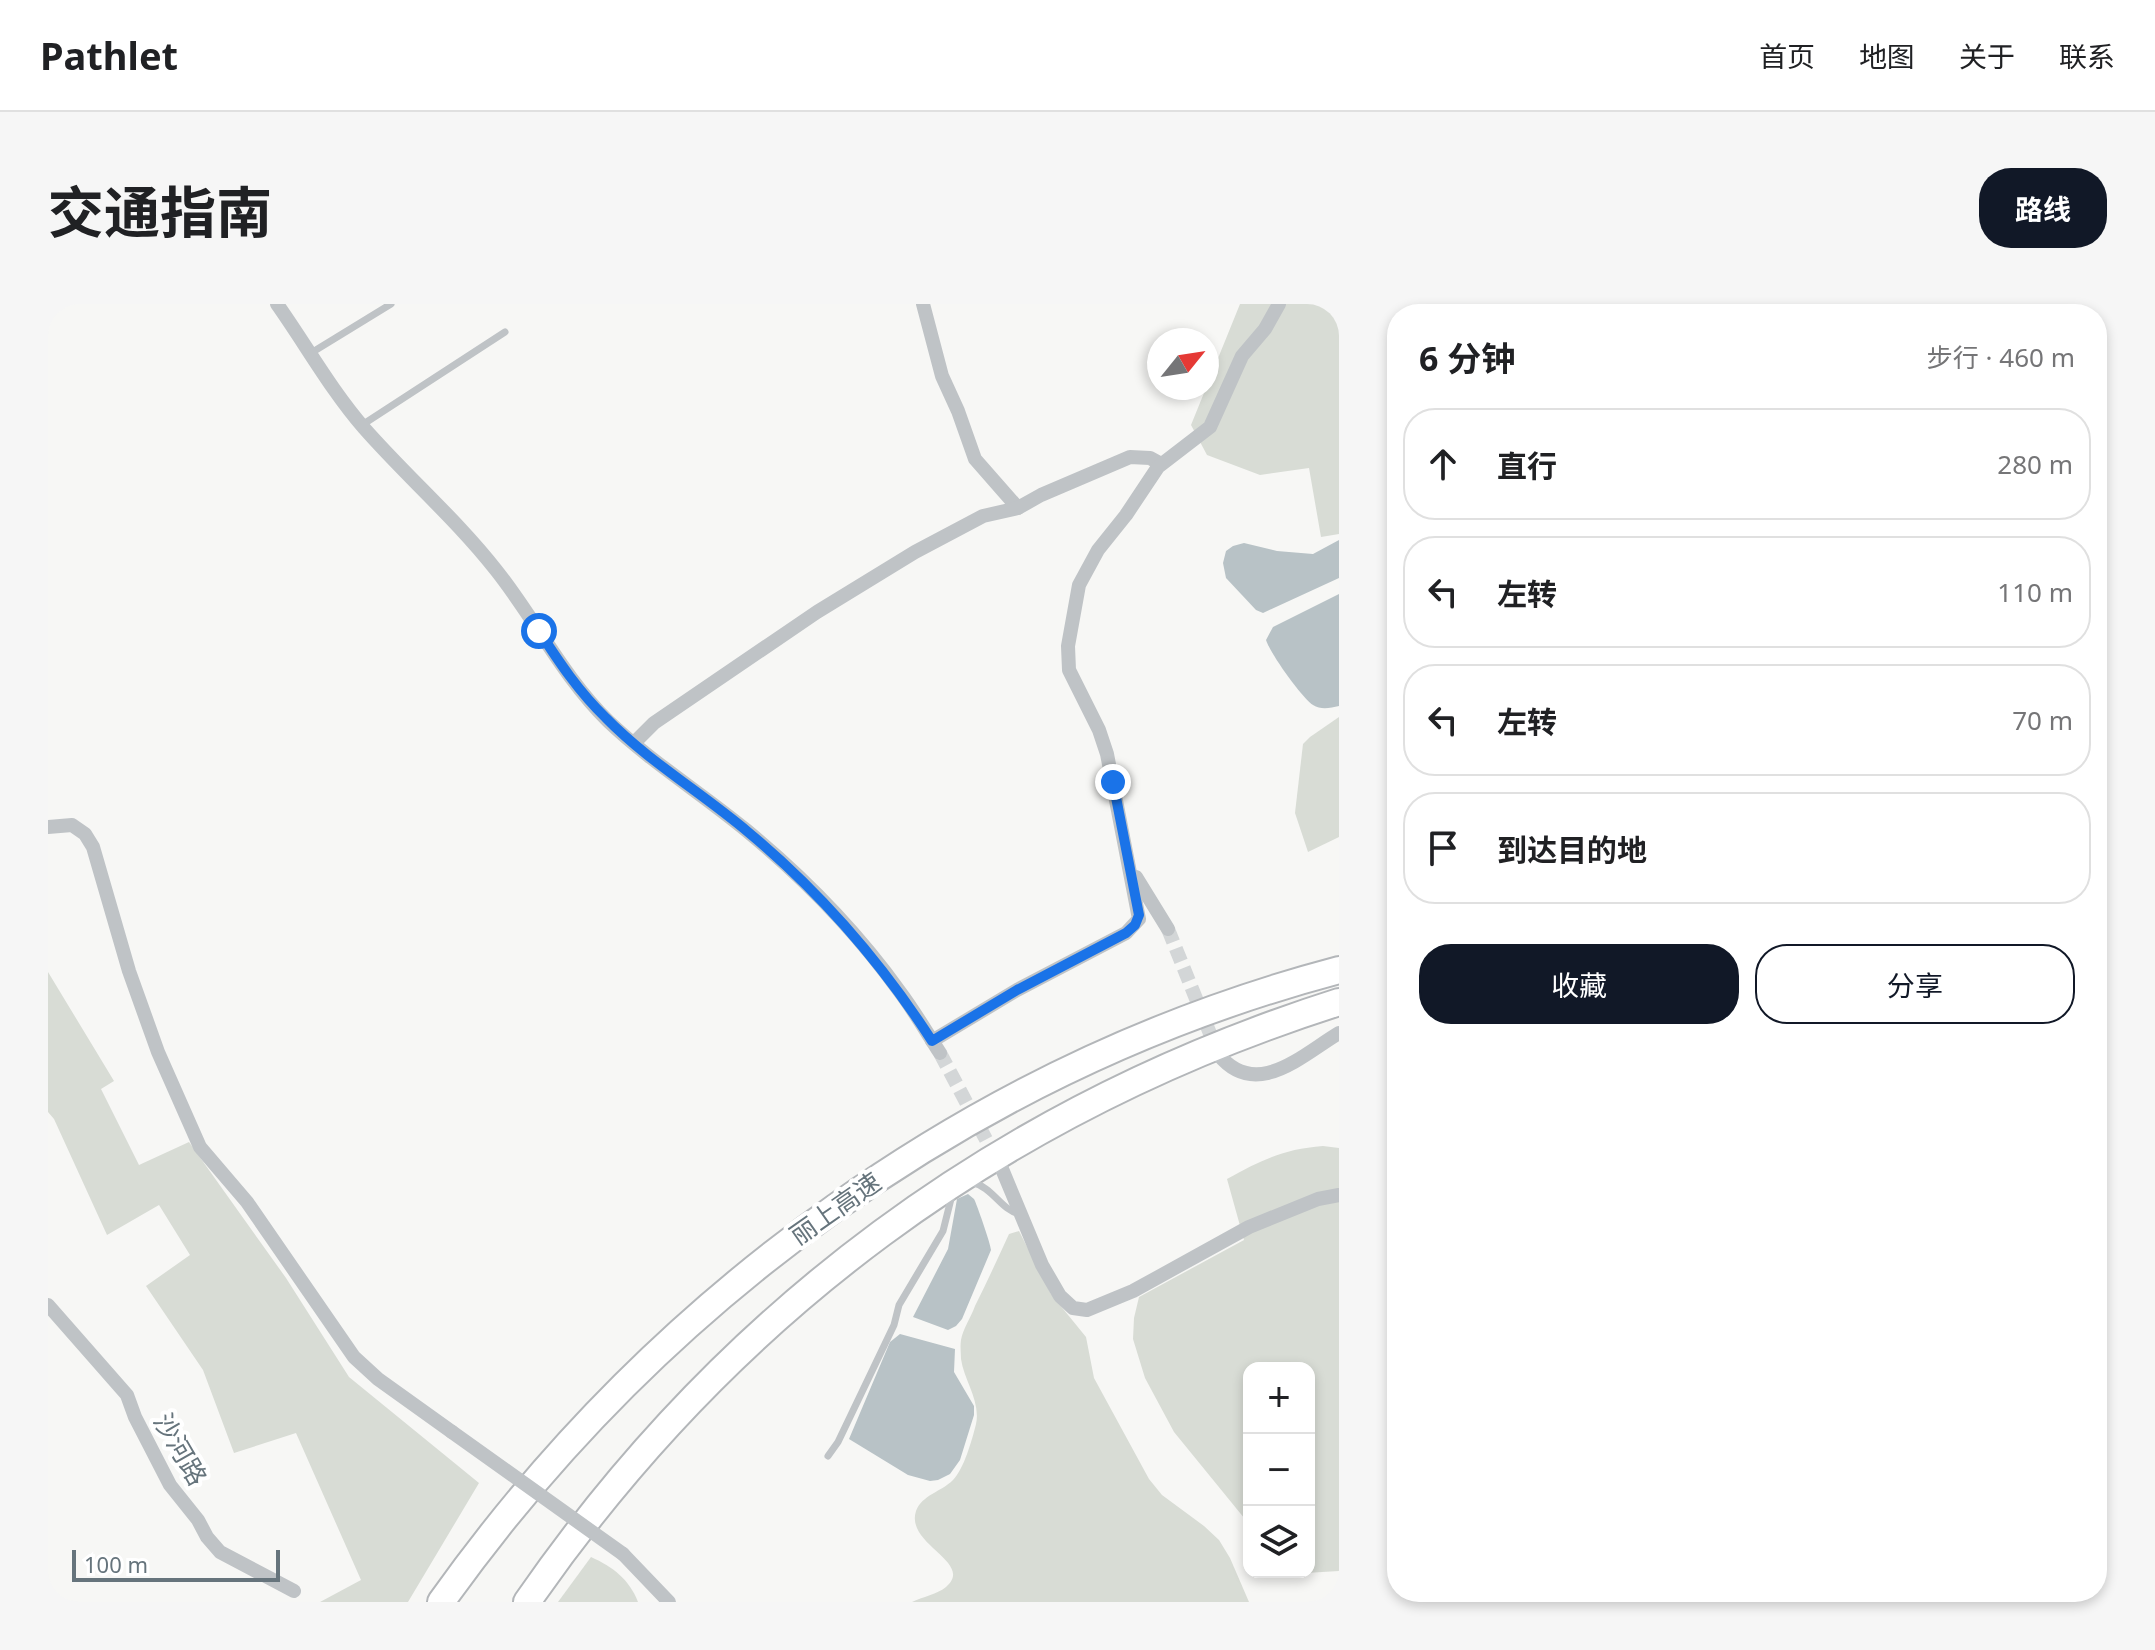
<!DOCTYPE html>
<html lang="zh">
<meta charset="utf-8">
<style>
body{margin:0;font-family:"Noto Sans","Noto Sans SC",sans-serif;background:#f6f6f6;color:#202124}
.controls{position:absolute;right:24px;bottom:24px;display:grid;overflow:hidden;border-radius:16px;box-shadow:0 4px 12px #0003}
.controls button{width:72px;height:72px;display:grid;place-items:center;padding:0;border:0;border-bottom:2px solid #e0e0e0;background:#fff;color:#202124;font:40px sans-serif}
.compass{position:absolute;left:1099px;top:24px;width:72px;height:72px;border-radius:50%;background:#fff;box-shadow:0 4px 12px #0003;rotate:60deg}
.scale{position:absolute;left:24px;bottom:20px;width:208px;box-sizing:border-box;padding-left:8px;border:4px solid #66747c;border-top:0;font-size:22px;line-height:28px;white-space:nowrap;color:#66747c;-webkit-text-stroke:6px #fff;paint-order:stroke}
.stop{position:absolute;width:24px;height:24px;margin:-18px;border:6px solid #1a73e8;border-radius:50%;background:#fff}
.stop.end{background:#1a73e8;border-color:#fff;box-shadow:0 2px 8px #0008}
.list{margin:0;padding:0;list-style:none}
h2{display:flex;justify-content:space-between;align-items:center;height:104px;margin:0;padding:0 32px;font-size:34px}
h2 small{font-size:26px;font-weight:400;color:#757577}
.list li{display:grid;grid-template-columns:52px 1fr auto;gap:24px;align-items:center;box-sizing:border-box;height:112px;margin:0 16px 16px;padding:0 16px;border:2px solid #e0e0e0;border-radius:32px}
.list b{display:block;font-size:30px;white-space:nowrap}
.list em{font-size:26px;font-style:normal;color:#757577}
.actions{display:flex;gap:16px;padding:24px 32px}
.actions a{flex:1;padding:18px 0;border:2px solid #111827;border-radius:32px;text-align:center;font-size:28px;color:#111827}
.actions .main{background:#111827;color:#fff}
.icon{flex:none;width:44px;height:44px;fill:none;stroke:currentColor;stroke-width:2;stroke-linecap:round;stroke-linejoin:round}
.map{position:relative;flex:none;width:1291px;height:1298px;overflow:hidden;border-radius:32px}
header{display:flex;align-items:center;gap:48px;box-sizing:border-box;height:112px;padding:0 40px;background:#fff;border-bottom:2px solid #e0e0e0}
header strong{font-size:38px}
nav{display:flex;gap:44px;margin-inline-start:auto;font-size:28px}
.intro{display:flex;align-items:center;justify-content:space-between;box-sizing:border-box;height:192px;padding:0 48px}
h1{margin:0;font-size:56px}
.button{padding:20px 36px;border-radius:32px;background:#111827;color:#fff;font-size:28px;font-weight:700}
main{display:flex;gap:48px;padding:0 48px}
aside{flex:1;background:#fff;border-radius:32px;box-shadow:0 4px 12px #0003}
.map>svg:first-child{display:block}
.green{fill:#d8dcd5}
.water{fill:#b8c2c6}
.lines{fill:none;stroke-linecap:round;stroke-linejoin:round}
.street-tunnel{stroke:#d3d6d7;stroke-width:14;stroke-dasharray:14 7;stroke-linecap:butt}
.highway-casing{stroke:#b3b6b9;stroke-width:30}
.lane{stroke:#bfc3c6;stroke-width:7}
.street{stroke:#bfc3c6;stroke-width:14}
.highway{stroke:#fff;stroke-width:26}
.street-bridge{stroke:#bfc3c6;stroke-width:14}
.route{stroke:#1a73e8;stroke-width:10}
.labels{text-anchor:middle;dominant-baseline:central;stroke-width:8;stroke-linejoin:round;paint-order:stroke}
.street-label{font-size:26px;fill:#66747c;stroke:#fff}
</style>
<header>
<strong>Pathlet</strong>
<nav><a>首页</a><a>地图</a><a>关于</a><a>联系</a></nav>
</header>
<div class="intro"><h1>交通指南</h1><a class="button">路线</a></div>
<main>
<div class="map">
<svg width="1291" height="1298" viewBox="0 0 1291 1298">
<rect width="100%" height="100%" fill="#f7f7f5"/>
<g class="green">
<path d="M1192 0H1291V230L1273 233 1261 164 1212 171 1159 151 1143 121Z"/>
<path d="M1291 413V533L1260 548 1247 509 1255 440 1262 433Z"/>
<path d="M0 668 66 777 53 785 91 861 141 838 238 974 301 1073 431 1179 360 1298H272L313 1276 248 1129 186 1149 155 1066 98 982 142 951 111 901 59 931 6 815 0 808Z"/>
<path d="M1275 842 1291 844V1267L1241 1270 1239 1268H1261V1064H1201V1220L1126 1128 1097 1074 1085 1035 1086 1014 1091 993 1196 936 1179 875C1213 856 1236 845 1275 842Z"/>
<path d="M971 927 1003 990 1038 1033 1046 1074 1101 1175 1114 1191 1156 1222 1171 1236 1182 1254 1201 1298H864C874 1293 890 1290 898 1283 927 1258 857 1241 868 1207 874 1191 893 1188 905 1176 916 1165 924 1136 928 1120 933 1098 916 1076 913 1055 913 1050 912 1042 913 1036 915 1025 923 1013 927 1002 939 978 950 954 961 930Z"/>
<path d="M543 1253C565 1263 581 1275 590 1298H510Z"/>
</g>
<g class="water">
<path d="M1291 236V274L1215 309 1208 306 1178 274 1175 259 1178 247 1185 242 1196 239 1229 247 1265 250Z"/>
<path d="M1291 290V402C1282 404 1273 406 1265 401 1254 394 1222 349 1218 336L1225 323Z"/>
<path d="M920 890C922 892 924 893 926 895 928 898 943 941 943 946L914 1015 908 1022 900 1026 865 1013 900 945 909 895Z"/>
<path d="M852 1030 907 1045 906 1068 926 1102V1111L912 1156 902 1170 890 1176 882 1177 860 1171 801 1135 842 1038Z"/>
</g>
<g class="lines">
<g class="street-tunnel">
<path d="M1120 625 1169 747"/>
<path d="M892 749 950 858"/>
</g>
<g class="highway-casing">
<g id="highway">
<path d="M393 1298C610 993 928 762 1291 666"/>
<path d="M479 1298C680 1007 954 805 1291 698"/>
</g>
</g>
<g class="lane">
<path d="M263 49 343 0"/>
<path d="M314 121 457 28"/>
<path d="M923 878C945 883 952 905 971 910"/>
<path d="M780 1152 790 1138 846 1021 851 1001 895 927 904 891"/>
</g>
<g class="street">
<path d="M229 0C258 41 283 86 316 124 359 173 408 215 448 266 487 315 515 373 560 417 602 457 653 489 698 526 755 573 809 628 852 688 867 708 879 729 892 749"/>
<path d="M875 0 894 72 910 107 927 155 970 204"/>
<path d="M586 439 606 419 769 308 867 248 935 212 970 204 993 191 1082 153 1102 154 1113 160"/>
<path d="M0 523 24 521 37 530 45 543 81 667 110 748 152 843 199 898 306 1053 330 1075 404 1128"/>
<path d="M1088 573 1120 625"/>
<path d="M884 737 969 686 1078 629 1091 615 1059 450 1051 426 1021 366 1020 342 1031 281 1050 246 1078 211 1110 163 1162 123 1194 52 1217 25 1231 0"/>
<path d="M1170 750C1208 797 1254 751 1291 729"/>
<path d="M954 865 994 961 1012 992 1025 1004 1039 1006 1085 987 1201 923 1270 895 1291 891"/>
<path d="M0 1001 79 1091 87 1113 122 1181 150 1216 159 1233 172 1248 246 1287"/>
<path d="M575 1250 621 1298"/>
</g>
<use href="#highway" class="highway"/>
<path class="street-bridge" d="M404 1128 575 1250"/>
</g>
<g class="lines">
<path class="route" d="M491 327C511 358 531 388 558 414 600 457 654 489 700 528 772 588 833 658 884 737L969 686 1078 629 1087 621 1091 611 1065 478"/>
</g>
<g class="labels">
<g class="street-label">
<text transform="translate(787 904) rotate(-35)">丽上高速</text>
<text transform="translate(133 1145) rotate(60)">沙河路</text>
</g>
</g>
</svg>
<div class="controls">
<button>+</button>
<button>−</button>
<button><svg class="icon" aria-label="layers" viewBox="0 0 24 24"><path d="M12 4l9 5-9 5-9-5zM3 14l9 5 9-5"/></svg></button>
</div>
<svg class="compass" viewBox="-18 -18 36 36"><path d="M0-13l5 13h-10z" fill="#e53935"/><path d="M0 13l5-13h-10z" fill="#757577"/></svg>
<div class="scale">100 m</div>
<div class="stop" style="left:491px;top:327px"></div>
<div class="stop end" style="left:1065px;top:478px"></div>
</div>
<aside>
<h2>6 分钟<small>步行 · 460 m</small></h2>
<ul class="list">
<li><svg class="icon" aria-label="ahead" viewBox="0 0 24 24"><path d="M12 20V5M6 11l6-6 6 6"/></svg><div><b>直行</b></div><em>280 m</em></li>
<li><svg class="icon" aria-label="left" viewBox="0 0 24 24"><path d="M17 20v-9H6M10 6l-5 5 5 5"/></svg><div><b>左转</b></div><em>110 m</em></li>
<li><svg class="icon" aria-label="left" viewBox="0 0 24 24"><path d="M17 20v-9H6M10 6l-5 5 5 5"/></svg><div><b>左转</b></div><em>70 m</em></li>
<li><svg class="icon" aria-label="arrive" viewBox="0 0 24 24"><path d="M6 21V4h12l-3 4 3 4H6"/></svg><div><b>到达目的地</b></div></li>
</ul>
<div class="actions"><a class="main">收藏</a><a>分享</a></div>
</aside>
</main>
